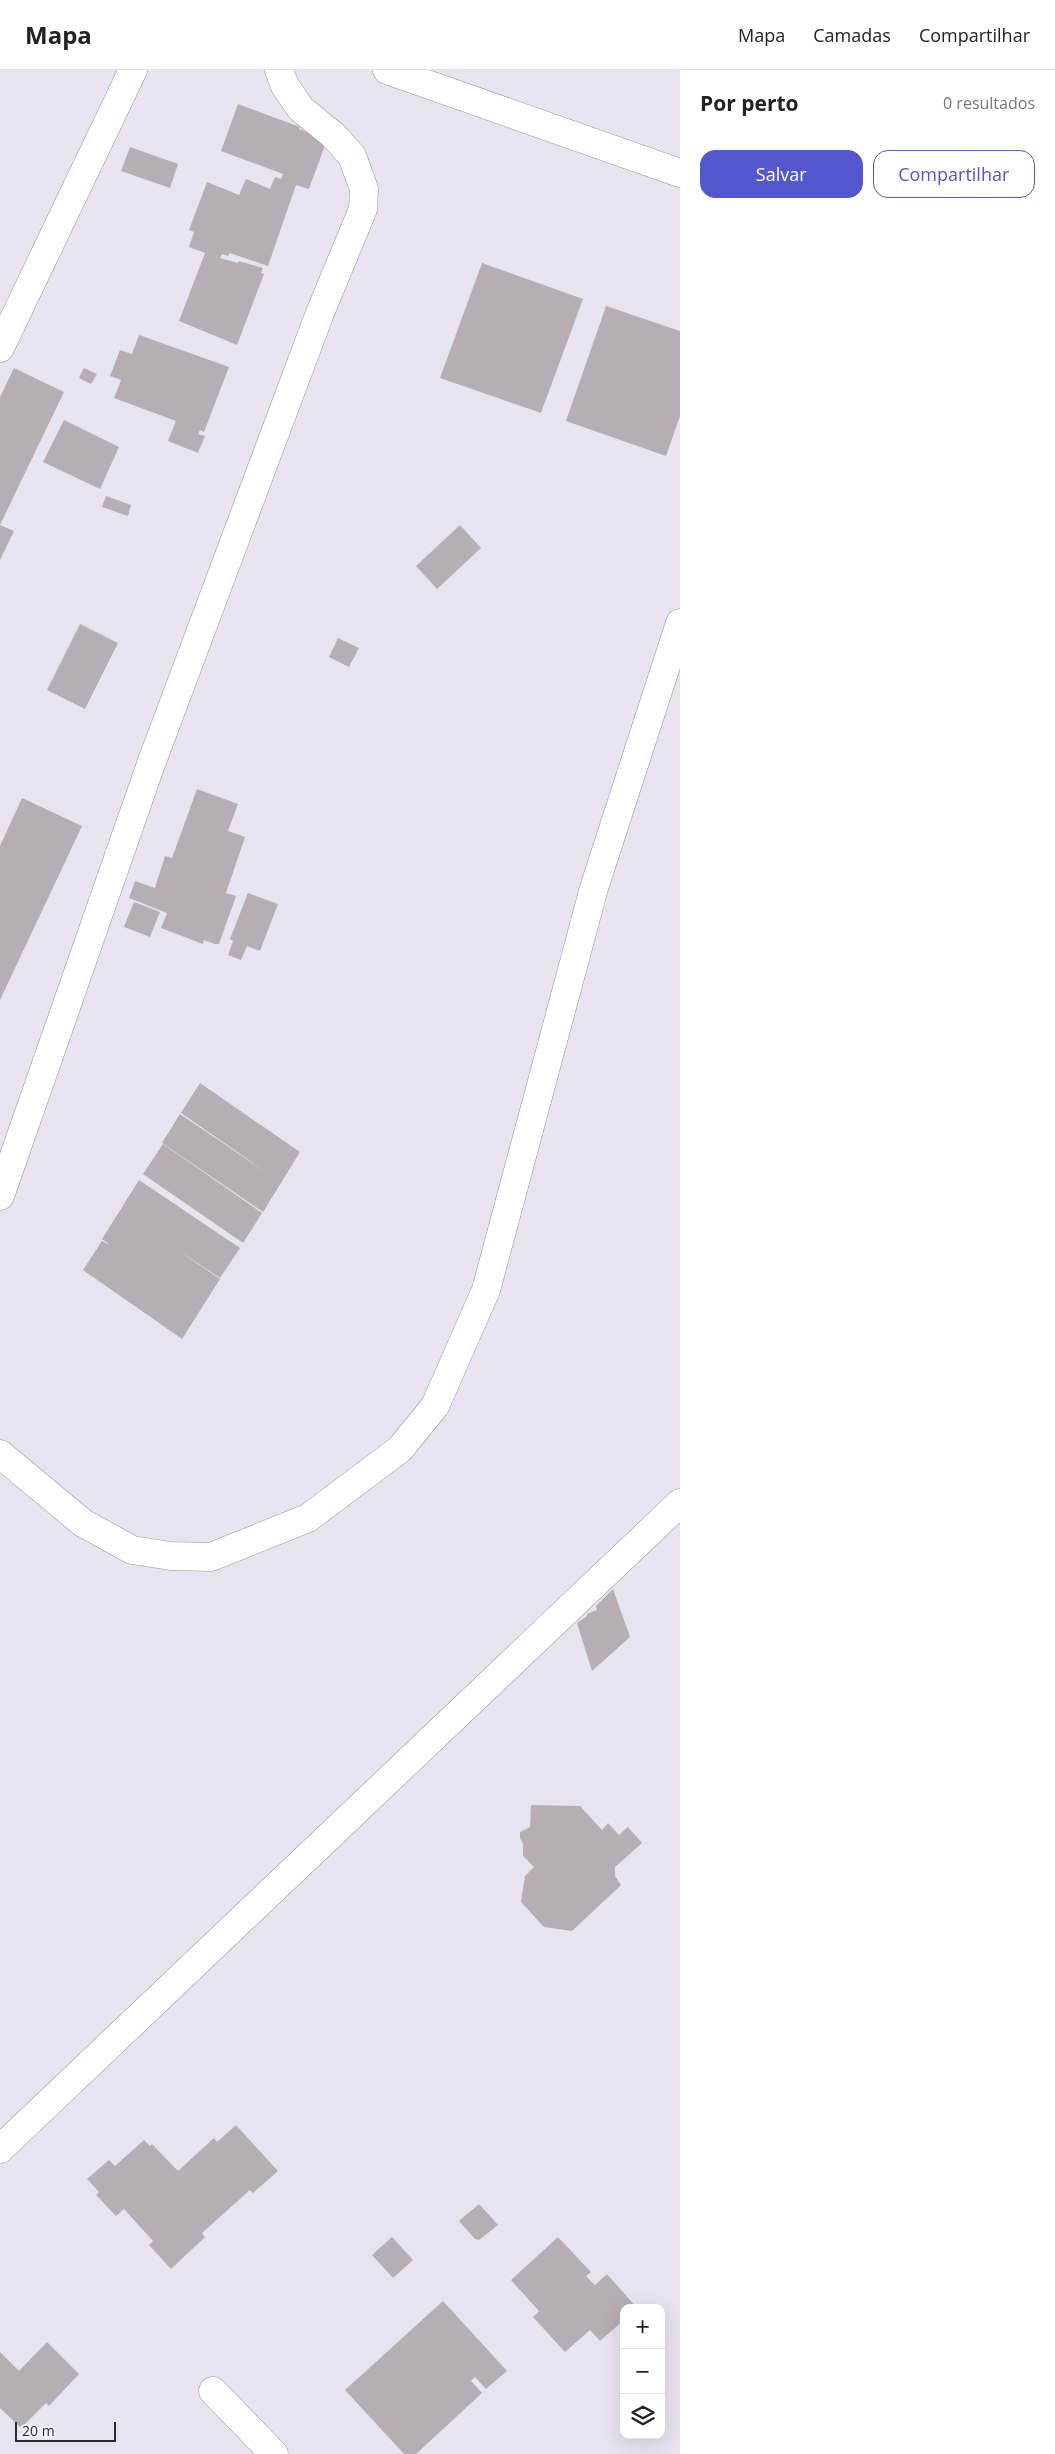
<!DOCTYPE html>
<html lang="pt">
<meta charset="utf-8">
<style>
body{margin:0;font-family:"Open Sans",sans-serif;background:#f2f2f2;color:#222}
.controls{position:absolute;right:15px;bottom:15px;display:grid;overflow:hidden;border-radius:10px;box-shadow:0 5px 20px #0002}
.controls button{width:45px;height:45px;display:grid;place-items:center;padding:0;border:0;border-bottom:1px solid #e0e0e0;background:#fff;color:#222;font:25px sans-serif}
.scale{position:absolute;left:15px;bottom:12px;width:101px;box-sizing:border-box;padding-left:5px;border:2px solid #2b2a2e;border-top:0;font-size:14px;line-height:18px;white-space:nowrap;color:#2b2a2e;-webkit-text-stroke:4px #f5f1fd;paint-order:stroke}
.list{margin:0;padding:0;list-style:none}
h2{display:flex;justify-content:space-between;align-items:center;height:65px;margin:0;padding:0 20px;font-size:21px}
h2 small{font-size:16px;font-weight:400;color:#767676}
.actions{display:flex;gap:10px;padding:15px 20px}
.actions a{flex:1;padding:11px 0;border:1px solid #5357ce;border-radius:15px;text-align:center;font-size:18px;color:#5357ce}
.actions .main{background:#5357ce;color:#fff}
.icon{flex:none;width:28px;height:28px;fill:none;stroke:currentColor;stroke-width:2;stroke-linecap:round;stroke-linejoin:round}
.map{position:relative;flex:none;width:680px;height:2384px;overflow:hidden}
header{display:flex;align-items:center;gap:30px;box-sizing:border-box;height:70px;padding:0 25px;background:#fff;border-bottom:1px solid #e0e0e0}
header strong{font-size:24px}
nav{display:flex;gap:28px;margin-inline-start:auto;font-size:18px}
main{display:flex}
aside{flex:1;background:#fff}
.map>svg:first-child{display:block}
.building{fill:#b7adb4}
.lines{fill:none;stroke-linecap:round;stroke-linejoin:round}
.minor-casing{stroke:#97949f;stroke-width:29}
.minor{stroke:#fff;stroke-width:28}
</style>
<header>
<strong>Mapa</strong>
<nav><a>Mapa</a><a>Camadas</a><a>Compartilhar</a></nav>
</header>
<main>
<div class="map">
<svg width="680" height="2384" viewBox="0 0 680 2384">
<rect width="100%" height="100%" fill="#e7e4f0"/>
<g class="building">
<path d="M238 34 300 57 299 59 327 70 309 119 296 115 268 196 230 183 228 186 222 184 220 188 238 193 239 191 263 198 261 203 264 204 237 275 179 251 205 183 189 177 194 162 189 160 207 112 239 125 246 109 270 119 275 107 281 109 283 104 221 81Z"/>
<path d="M130 77 178 94 170 118 121 101Z"/>
<path d="M482 193 583 229 541 343 440 308Z"/>
<path d="M606 236 680 261V346L666 386 566 351Z"/>
<path d="M139 265 229 297 204 362 200 360 198 364 205 366 198 383 168 371 176 351 114 328 121 310 110 306 120 280 132 284Z"/>
<path d="M14 298 64 322 0 455 14 461 0 490V327Z"/>
<path d="M84 298 97 304 91 314 79 308Z"/>
<path d="M64 350 119 377 100 419 43 392Z"/>
<path d="M106 426 131 435 128 446 102 437Z"/>
<path d="M460 455 481 478 437 519 416 496Z"/>
<path d="M80 554 118 573 85 639 47 620Z"/>
<path d="M338 568 359 578 349 597 329 587Z"/>
<path d="M197 719 238 734 228 761 245 767 226 823 236 826 219 874H215L204 870 203 874 161 858 167 843 129 828 135 811 155 818 165 786 172 788Z"/>
<path d="M22 728 82 756 0 930V776Z"/>
<path d="M248 823 278 834 260 881 247 876 241 890 228 885 233 871 230 869Z"/>
<path d="M134 832 160 842 150 867 124 857Z"/>
<path d="M200 1013 300 1082 263 1142 162 1073 180 1044 276 1109 181 1043Z"/>
<path d="M163 1074 262 1143 243 1173 143 1104Z"/>
<path d="M139 1110 240 1178 220 1208 175 1178 220 1209 182 1269 83 1200 102 1171 110 1175 102 1169Z"/>
<path d="M613 1519 630 1567 592 1601 577 1553 587 1546V1544L597 1540 596 1536Z"/>
<path d="M531 1735 580 1736 602 1760 608 1753 619 1765 628 1757 642 1773 615 1797V1806L621 1815 572 1861 544 1857 521 1832 525 1806 534 1797 523 1786V1774L520 1768V1762L530 1757Z"/>
<path d="M236 2055 278 2101 253 2123 250 2120 202 2163 205 2167 171 2199 149 2175 153 2171 124 2139 116 2146 96 2125 99 2122 87 2109 109 2090 115 2096 144 2070 150 2076 152 2074 178 2101 214 2068 217 2072Z"/>
<path d="M479 2134 498 2155 479 2170 475 2169 459 2151Z"/>
<path d="M392 2167 413 2190 393 2208 372 2185Z"/>
<path d="M558 2167 591 2202 586 2206 595 2215 607 2204 637 2238H624V2250L600 2271 590 2260 565 2282 533 2247 539 2241 511 2210Z"/>
<path d="M443 2231 507 2301 486 2319 475 2307 471 2311 482 2323 416 2384H404L345 2320Z"/>
<path d="M47 2272 79 2304 49 2336 46 2333 21 2358 0 2338V2282L19 2301Z"/>
</g>
<g class="lines">
<g class="minor-casing">
<g id="minor">
<path d="M387 0 680 103"/>
<path d="M0 278 133 0"/>
<path d="M0 1126 151 694 320 243 363 139 364 119 352 86 333 65 301 39 285 16 279 0"/>
<path d="M0 1384 83 1453 132 1480 171 1486 211 1487 308 1448 400 1379 435 1336 486 1220 594 818 680 553"/>
<path d="M0 2079 680 1433"/>
<path d="M213 2321 274 2384"/>
</g>
</g>
<use href="#minor" class="minor"/>
</g>
</svg>
<div class="controls">
<button>+</button>
<button>−</button>
<button><svg class="icon" aria-label="layers" viewBox="0 0 24 24"><path d="M12 4l9 5-9 5-9-5zM3 14l9 5 9-5"/></svg></button>
</div>
<div class="scale">20 m</div>
</div>
<aside>
<h2>Por perto<small>0 resultados</small></h2>
<ul class="list">
</ul>
<div class="actions"><a class="main">Salvar</a><a>Compartilhar</a></div>
</aside>
</main>
